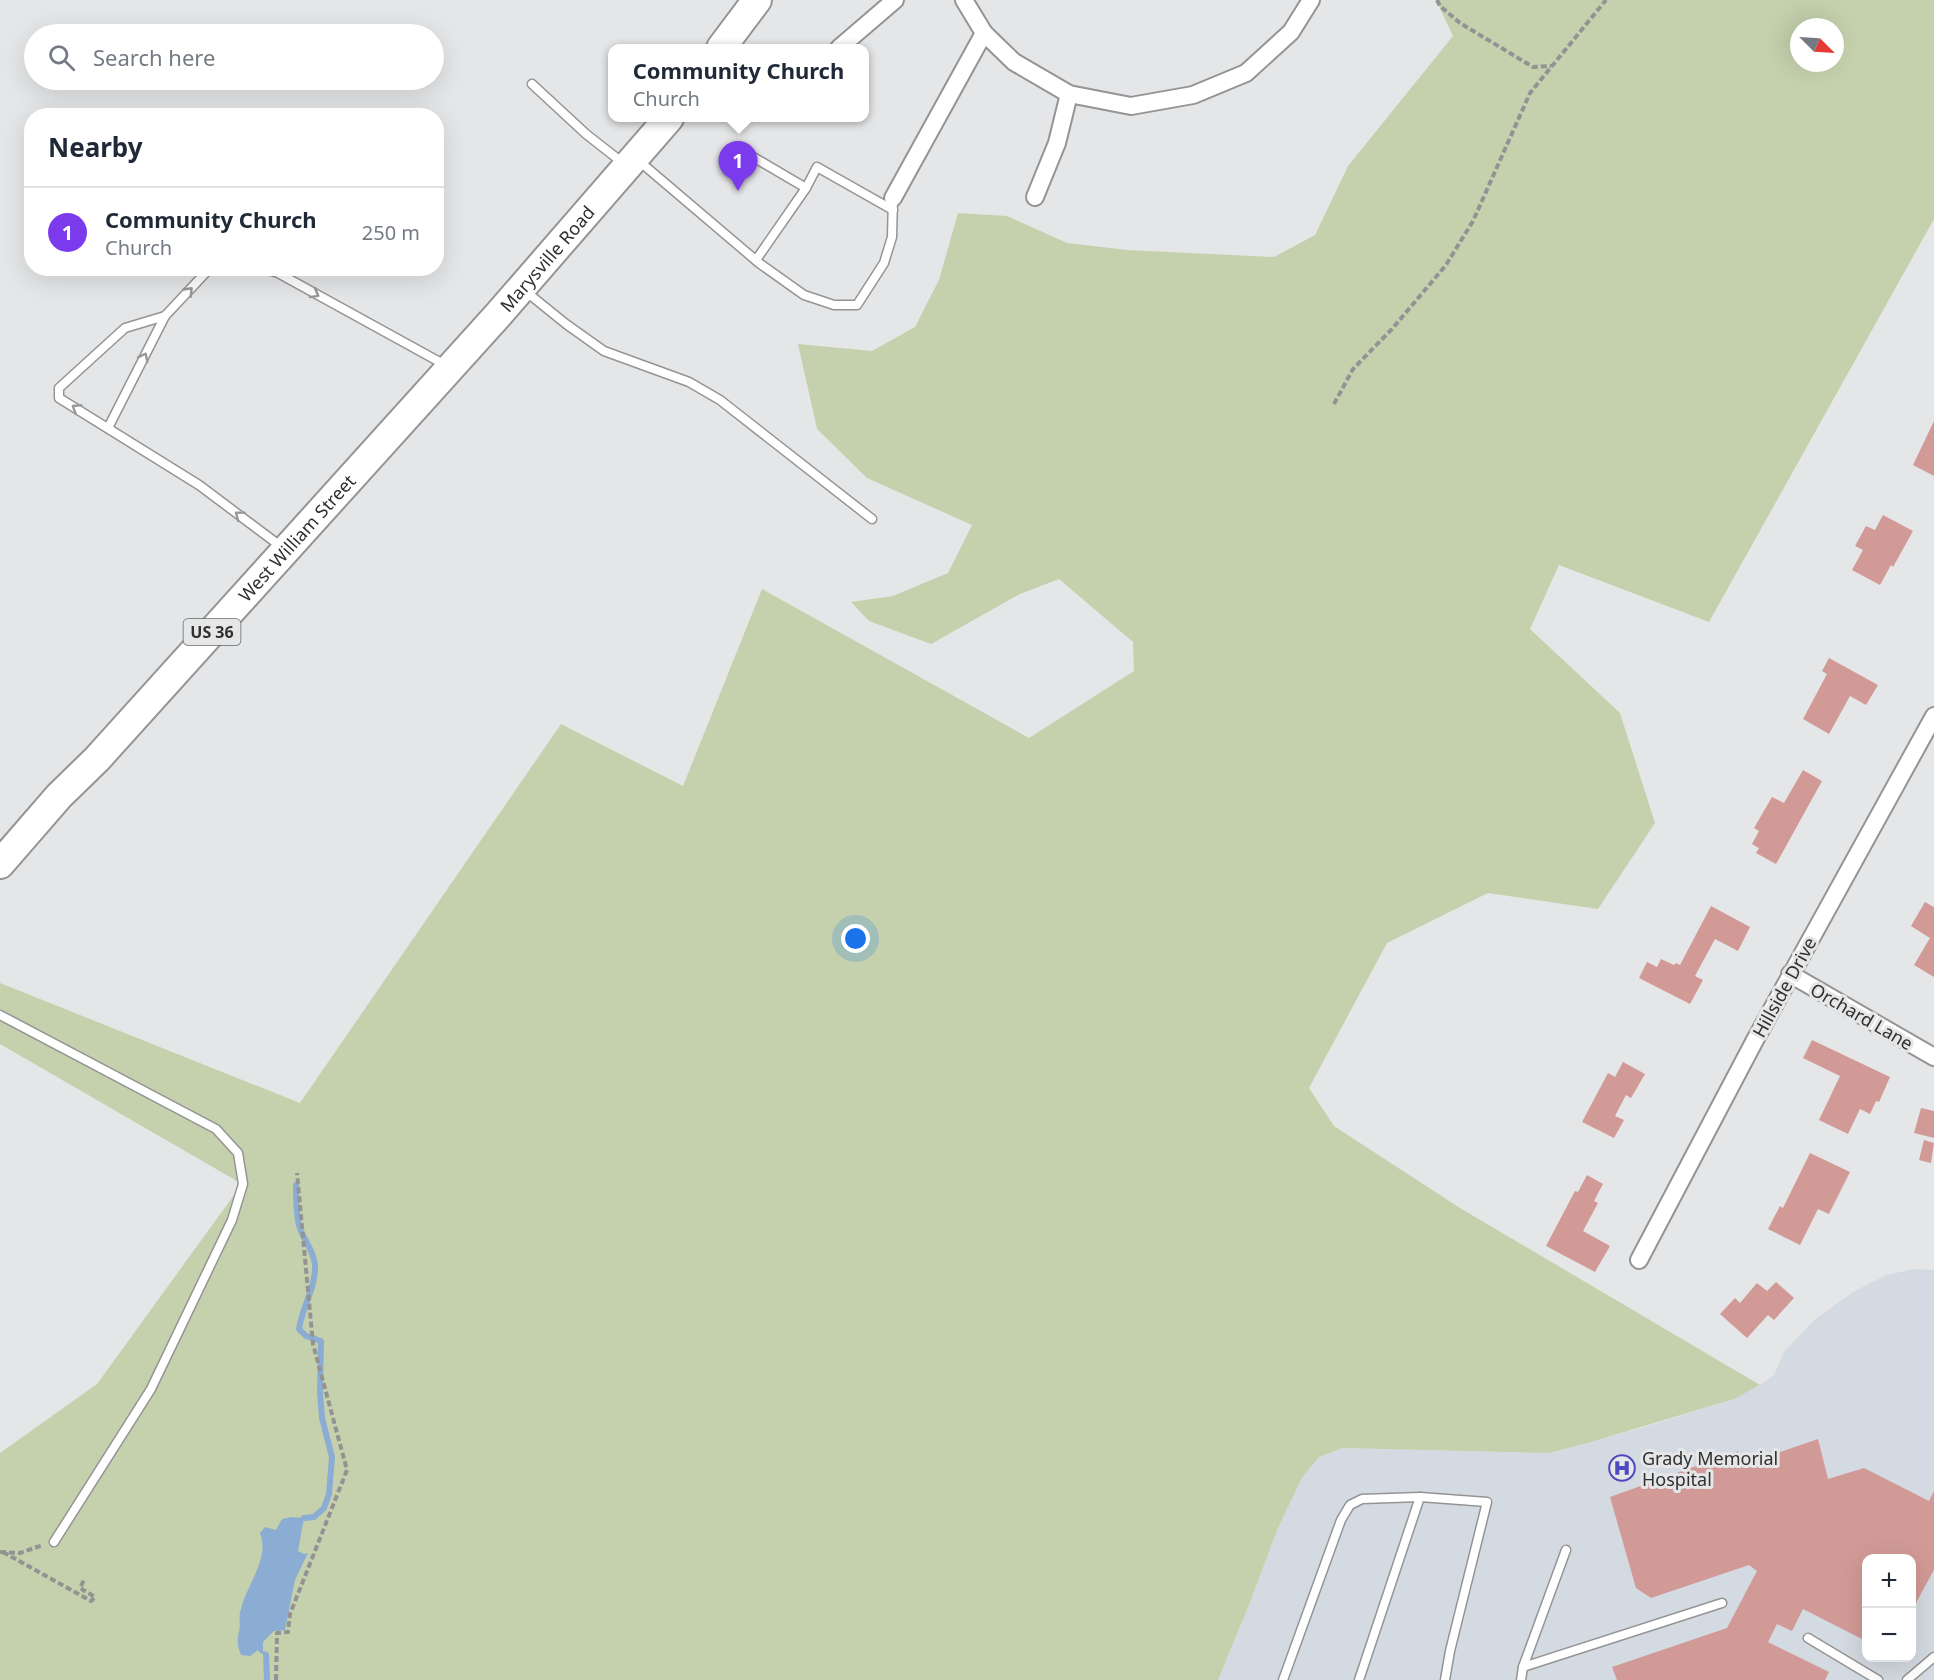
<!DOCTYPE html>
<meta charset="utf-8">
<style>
body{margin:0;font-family:"Noto Sans",sans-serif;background:#f6f6f7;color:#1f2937}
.controls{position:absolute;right:18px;bottom:18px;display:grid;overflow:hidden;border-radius:12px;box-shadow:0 6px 24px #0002}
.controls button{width:54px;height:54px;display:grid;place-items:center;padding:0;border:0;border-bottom:2px solid #e0e1e3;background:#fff;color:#1f2937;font:30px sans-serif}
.compass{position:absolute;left:1790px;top:18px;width:54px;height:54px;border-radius:50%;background:#fff;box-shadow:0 6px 24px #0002;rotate:114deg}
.you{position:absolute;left:856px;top:939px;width:21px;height:21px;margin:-15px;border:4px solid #fff;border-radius:50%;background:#1a73e8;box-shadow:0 0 0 9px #1a73e833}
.badge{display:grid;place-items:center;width:39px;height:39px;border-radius:50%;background:#7c3aed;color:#fff;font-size:20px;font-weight:700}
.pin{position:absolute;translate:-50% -50px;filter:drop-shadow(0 2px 3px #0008)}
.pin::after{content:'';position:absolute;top:32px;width:21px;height:18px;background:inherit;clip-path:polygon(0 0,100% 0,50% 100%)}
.popup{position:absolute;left:608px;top:44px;width:261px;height:78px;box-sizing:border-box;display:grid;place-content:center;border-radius:12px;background:#fff;filter:drop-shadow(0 2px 4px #0005);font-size:20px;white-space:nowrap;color:#747a83}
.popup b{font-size:22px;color:#1f2937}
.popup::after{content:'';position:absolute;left:50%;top:100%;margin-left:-12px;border:12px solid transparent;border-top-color:#fff}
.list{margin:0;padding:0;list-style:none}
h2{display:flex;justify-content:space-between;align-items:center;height:78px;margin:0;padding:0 24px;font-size:26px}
h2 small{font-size:20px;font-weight:400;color:#747a83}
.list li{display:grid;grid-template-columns:39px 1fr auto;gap:18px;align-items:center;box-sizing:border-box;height:90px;padding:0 24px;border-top:2px solid #e0e1e3}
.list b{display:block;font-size:22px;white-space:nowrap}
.list p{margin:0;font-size:20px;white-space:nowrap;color:#747a83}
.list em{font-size:20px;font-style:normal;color:#747a83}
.icon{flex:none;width:33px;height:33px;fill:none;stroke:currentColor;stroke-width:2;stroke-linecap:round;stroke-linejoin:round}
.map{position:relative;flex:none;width:1934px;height:1680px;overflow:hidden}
.search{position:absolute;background:#fff;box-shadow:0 6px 24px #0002;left:24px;top:24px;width:420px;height:66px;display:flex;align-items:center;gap:15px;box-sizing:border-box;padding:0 21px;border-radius:33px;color:#747a83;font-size:22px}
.panel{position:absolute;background:#fff;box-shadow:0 6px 24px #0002;left:24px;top:108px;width:420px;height:168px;border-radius:24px}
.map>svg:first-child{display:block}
.built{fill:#d4dae1;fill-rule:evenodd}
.green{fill:#c5d1ad;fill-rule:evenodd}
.water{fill:#8badd3}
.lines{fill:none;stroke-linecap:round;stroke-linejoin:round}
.stream{stroke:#8badd3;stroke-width:6}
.building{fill:#d19a96}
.service-casing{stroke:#949495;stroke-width:11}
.minor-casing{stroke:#949495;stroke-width:20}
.trunk-casing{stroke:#949495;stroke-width:32}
.path{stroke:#939394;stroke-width:4;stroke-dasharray:6 3;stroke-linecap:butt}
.service{stroke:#fff;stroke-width:8}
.minor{stroke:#fff;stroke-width:16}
.trunk{stroke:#fff;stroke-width:28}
.oneway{stroke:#989898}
.labels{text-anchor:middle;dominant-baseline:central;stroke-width:6;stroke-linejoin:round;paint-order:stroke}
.shield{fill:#e5e6e7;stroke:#666767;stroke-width:1.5}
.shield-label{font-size:16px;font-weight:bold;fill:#303030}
.street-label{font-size:18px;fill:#303030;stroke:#e5e6e7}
.poi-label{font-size:18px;fill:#303030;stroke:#e5e6e7;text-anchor:start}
</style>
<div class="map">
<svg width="1934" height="1680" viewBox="0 0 1934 1680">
<rect width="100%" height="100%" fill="#e5e6e7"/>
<path class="built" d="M1914 1269 1934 1270V1680H1218L1249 1605 1278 1528 1302 1478 1319 1457 1342 1448 1549 1453 1638 1429 1734 1399 1760 1385 1774 1375 1784 1352 1814 1320 1853 1292 1887 1275ZM1866 1558H1912V1658H1866Z"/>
<path class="green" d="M1436 0H1934V219L1709 622 1559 565 1530 629 1620 713 1655 823 1598 909 1488 893 1387 943 1309 1088 1334 1126 1460 1208 1760 1385 1734 1399 1591 1442 1549 1453 1342 1448 1319 1457 1302 1478 1278 1528 1249 1605 1218 1680H0V1453L97 1384 242 1184 0 1044V983L300 1103 561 724 683 786 762 589 1029 738 1134 671 1133 642 1059 579 1020 594 931 644 869 621 851 602 893 596 948 573 972 525 867 478 817 429 798 344 872 351 915 327 939 280 958 213 1007 216 1067 243 1127 250 1274 257 1315 235 1348 166 1453 36ZM1799 27H1835V63H1799Z"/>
<path class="water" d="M292 1517 304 1518 298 1551 304 1554 308 1553 295 1580 285 1630 274 1631 263 1642V1651L268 1652 266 1655 260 1653 258 1650 250 1656 241 1655C237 1645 237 1641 239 1632 241 1625 238 1616 241 1609 247 1584 270 1559 260 1533L265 1527 276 1530 282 1519Z"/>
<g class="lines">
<g class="stream">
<path d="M296 1185C296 1196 296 1221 301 1231 306 1243 314 1252 315 1265 316 1288 302 1307 299 1329L306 1336 321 1341 320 1392 322 1418 332 1457 329 1494 324 1508 314 1517 304 1518"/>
<path d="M266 1655 267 1680"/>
</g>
</g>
<g class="building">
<path d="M1934 421V476L1913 465Z"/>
<path d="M1883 515 1913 531 1893 567 1891 565 1880 585 1852 570 1863 550 1855 546 1866 526 1875 530Z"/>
<path d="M1829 658 1878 685 1866 705 1850 696 1829 734 1803 719 1827 674 1822 671Z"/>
<path d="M1803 770 1822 781 1776 864 1756 853 1759 848 1752 844 1759 831 1754 828 1772 797 1784 803Z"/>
<path d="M1925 902 1934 907V977L1914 965 1930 938 1911 926Z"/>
<path d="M1711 906 1750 927 1738 951 1715 939 1695 976 1703 980 1690 1004 1639 978 1647 962 1657 967 1661 959 1674 965 1676 963 1680 965Z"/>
<path d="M1812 1040 1890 1077 1879 1102 1876 1101 1870 1114 1860 1109 1848 1134 1819 1120 1840 1076 1803 1058Z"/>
<path d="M1623 1062 1645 1074 1631 1098 1626 1095 1615 1116 1624 1120 1614 1138 1582 1122 1608 1073 1615 1077Z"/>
<path d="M1921 1108 1934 1111V1138L1914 1133Z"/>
<path d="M1924 1140 1934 1143 1931 1163 1919 1160Z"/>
<path d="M1810 1153 1850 1172 1829 1214 1818 1209 1800 1245 1768 1229 1780 1206 1783 1208Z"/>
<path d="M1587 1175 1603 1184 1594 1201 1598 1203 1583 1231 1610 1246 1595 1272 1546 1246 1575 1191 1578 1192Z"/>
<path d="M1776 1282 1794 1298 1774 1320 1768 1315 1747 1338 1720 1314 1735 1298 1740 1303 1757 1283 1767 1291Z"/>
<path d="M1818 1439 1828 1479 1864 1468 1929 1501 1934 1491V1570L1912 1610V1558H1866V1641L1803 1609 1792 1631 1777 1624 1768 1642 1829 1672 1825 1680H1617L1612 1667 1727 1628 1757 1571 1749 1565 1651 1598 1636 1588 1610 1497 1738 1451 1742 1465Z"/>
</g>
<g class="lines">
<g class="service-casing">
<g id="service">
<path d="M532 84 586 134 623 163"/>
<path d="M743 151 806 188 817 167 893 210"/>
<path d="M639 161 759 263 804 295 834 305H857L884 263 892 237 893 198"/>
<path d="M756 260 806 188"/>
<path d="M210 268 165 316 125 328 59 388V398L199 485 283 548"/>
<path d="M262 268 278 273 447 366"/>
<path d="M524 290 566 324 604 351 689 382 720 400 872 519"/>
<path d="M108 428 165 316"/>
<path d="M0 1015 216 1129 238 1153 243 1184 232 1220 151 1389 54 1542"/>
<path d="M1808 1638 1878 1680"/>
<path d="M1523 1667 1722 1603"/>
<path d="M1283 1680 1341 1520 1350 1505 1362 1499 1420 1497"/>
<path d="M1359 1680 1420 1497 1487 1502 1450 1651 1445 1680"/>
<path d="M1521 1680 1523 1667 1566 1550"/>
<path d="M1907 1680 1934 1657"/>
</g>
</g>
<g class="minor-casing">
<g id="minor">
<path d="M964 0 984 33 1014 62 1069 94 1131 106 1193 95 1246 73 1291 32 1311 0"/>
<path d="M839 48 895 0"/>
<path d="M1035 197 1057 143 1069 94"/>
<path d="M893 198 984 33"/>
<path d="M1790 974 1934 1057"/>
<path d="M1639 1260 1755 1040 1934 716"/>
</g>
</g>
<g class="trunk-casing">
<g id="trunk">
<path d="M721 48 757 0"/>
<path id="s1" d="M0 864 59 796 97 759 498 315 669 118"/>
</g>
</g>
<g class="path">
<path d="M1437 0 1440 6 1460 23 1533 67 1551 66"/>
<path d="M1334 404 1353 369 1392 329 1446 265 1473 221 1530 93 1606 0"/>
<path d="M0 1552 20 1553 43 1545"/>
<path d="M3 1552 91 1601 95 1597 80 1588 85 1578"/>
<path d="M276 1680 277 1633 288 1632 290 1614 347 1470 313 1344 297 1173"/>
</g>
<use href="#service" class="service"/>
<use href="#minor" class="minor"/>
<use href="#trunk" class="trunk"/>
</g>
<defs><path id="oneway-chevron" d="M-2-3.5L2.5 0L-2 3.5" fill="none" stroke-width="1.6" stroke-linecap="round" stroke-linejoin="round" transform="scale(1.5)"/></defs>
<g class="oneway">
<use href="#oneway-chevron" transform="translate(189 291) rotate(-46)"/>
<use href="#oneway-chevron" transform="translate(315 294) rotate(29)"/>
<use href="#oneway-chevron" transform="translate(144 357) rotate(-63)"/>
<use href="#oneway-chevron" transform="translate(76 408) rotate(-148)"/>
<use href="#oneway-chevron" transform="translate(239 515) rotate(-143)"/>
</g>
<defs>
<g id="hospital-ring" transform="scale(1.35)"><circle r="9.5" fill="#e5e6e7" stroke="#4f49c0" stroke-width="1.5"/><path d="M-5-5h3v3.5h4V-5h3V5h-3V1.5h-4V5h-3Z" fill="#4f49c0"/></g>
</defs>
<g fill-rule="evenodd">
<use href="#hospital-ring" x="1622" y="1468"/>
</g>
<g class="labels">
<rect class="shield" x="183.5" y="619" width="57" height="26" rx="4.5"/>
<g class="shield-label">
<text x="212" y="632">US 36</text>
</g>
<g class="street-label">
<text stroke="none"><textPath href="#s1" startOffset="816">Marysville Road</textPath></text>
<text stroke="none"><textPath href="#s1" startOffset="441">West William Street</textPath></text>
<text transform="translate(1784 987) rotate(-61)">Hillside Drive</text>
<text transform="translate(1862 1016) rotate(30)">Orchard Lane</text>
</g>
<g class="poi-label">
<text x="1642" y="1458">Grady Memorial<tspan x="1642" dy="21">Hospital</tspan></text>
</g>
</g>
</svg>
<div class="controls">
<button>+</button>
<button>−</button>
</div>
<svg class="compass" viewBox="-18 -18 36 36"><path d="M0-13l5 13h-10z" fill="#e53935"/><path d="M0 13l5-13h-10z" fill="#747a83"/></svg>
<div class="you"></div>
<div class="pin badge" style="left:738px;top:191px">1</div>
<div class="popup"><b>Community Church</b>Church</div>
<div class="search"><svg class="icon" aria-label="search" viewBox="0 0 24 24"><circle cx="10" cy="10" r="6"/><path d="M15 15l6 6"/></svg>Search here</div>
<section class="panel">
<h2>Nearby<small></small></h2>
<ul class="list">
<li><span class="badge">1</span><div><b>Community Church</b><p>Church</p></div><em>250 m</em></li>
</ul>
</section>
</div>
